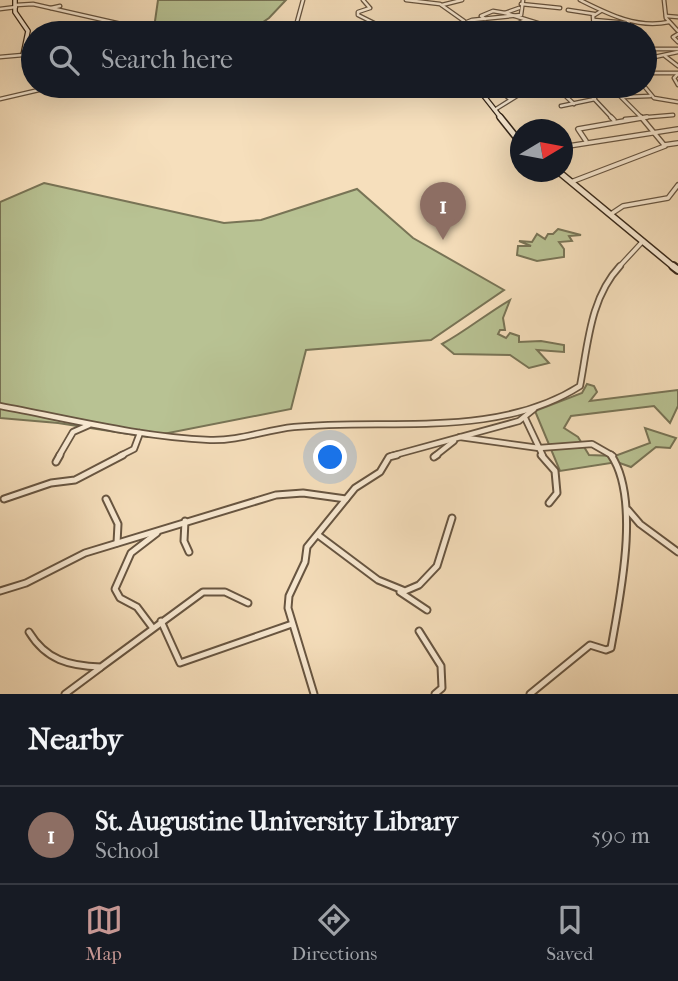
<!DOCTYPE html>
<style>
body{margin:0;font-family:"IM FELL French Canon",serif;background:#242831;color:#f1f3f6}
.compass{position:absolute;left:510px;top:119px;width:63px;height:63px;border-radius:50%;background:#171b24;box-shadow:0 7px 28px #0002;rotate:80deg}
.you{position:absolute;left:331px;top:458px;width:24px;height:24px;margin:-18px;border:5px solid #fff;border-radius:50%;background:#1a73e8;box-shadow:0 0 0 10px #1a73e833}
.badge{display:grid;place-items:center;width:46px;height:46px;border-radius:50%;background:#c59692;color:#fff;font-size:23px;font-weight:700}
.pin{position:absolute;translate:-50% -58px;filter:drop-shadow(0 2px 4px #0008)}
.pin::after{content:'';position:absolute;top:37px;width:24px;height:21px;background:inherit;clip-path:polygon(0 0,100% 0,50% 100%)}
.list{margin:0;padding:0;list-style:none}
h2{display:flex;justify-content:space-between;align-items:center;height:91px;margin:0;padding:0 28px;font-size:30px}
h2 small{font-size:23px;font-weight:400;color:#9ea1a6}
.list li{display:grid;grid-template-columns:46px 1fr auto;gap:21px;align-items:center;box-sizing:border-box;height:98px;padding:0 28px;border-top:2px solid #363941}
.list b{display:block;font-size:26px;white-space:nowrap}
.list p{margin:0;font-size:23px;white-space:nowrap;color:#9ea1a6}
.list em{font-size:23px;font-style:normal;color:#9ea1a6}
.icon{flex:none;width:38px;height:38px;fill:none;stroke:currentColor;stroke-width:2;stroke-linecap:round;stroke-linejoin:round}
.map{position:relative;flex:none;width:678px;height:694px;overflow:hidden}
.search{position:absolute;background:#171b24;box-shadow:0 7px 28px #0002;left:21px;right:21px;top:21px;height:77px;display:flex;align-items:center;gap:18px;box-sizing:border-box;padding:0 24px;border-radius:38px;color:#9ea1a6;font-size:26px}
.sheet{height:189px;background:#171b24}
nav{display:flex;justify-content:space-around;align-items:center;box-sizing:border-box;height:98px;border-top:2px solid #363941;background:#171b24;font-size:19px;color:#9ea1a6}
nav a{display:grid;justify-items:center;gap:4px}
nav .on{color:#c59692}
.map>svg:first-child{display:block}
.green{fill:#b8c293;stroke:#787456;stroke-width:2}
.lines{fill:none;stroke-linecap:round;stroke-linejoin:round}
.minor-far3-casing{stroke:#675541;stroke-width:5}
.minor-far2-casing{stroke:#675541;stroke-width:6}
.minor-far1-casing{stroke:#675541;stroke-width:8}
.minor-casing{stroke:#675541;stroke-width:9}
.secondary-far2-casing{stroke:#372718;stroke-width:6}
.secondary-far1-casing{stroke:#372718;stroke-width:8}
.secondary-casing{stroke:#372718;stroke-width:10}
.minor-far3{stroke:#f9ead3;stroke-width:2.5}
.minor-far2{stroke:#f9ead3;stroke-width:3.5}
.minor-far1{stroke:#f9ead3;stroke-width:4.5}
.minor{stroke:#f9ead3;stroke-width:5}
.secondary-far2{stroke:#f9ead3;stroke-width:3.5}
.secondary-far1{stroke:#f9ead3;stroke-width:5}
.secondary{stroke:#f9ead3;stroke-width:6}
</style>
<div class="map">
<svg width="678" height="694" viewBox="0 0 678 694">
<rect width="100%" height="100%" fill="#f6dfbc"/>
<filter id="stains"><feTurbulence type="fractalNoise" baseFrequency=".00286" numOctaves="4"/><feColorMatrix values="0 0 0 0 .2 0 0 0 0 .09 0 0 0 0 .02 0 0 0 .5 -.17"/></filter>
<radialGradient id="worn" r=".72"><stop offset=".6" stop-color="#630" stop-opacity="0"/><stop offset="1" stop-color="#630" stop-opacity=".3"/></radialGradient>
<g class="green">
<path d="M158 0H286L269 18 247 33H161L154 28Z"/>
<path d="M44 183 224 223 261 220 357 189 413 238 504 290 431 340 306 350 291 409 148 437 58 423 0 418V202Z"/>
<path d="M558 229 581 235 569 236 572 241 559 242 564 249V257L537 261 517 255 518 246H531L519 241 532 242 537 234 545 239 548 234H553Z"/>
<path d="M510 300 503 318 505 330H500L498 334 506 338 510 333 519 336V342L541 341 564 345V352L537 350 549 363 529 368 510 355 454 354 442 344C466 331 486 314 510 300Z"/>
<path d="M587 384 594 386 597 392 590 401 678 390V406L670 423 654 406 571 416 564 428 578 437 589 455 615 456 650 443 645 428 676 438 670 448 656 447 631 467 617 462 560 471 535 411 582 393Z"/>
</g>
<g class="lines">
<g class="minor-far3-casing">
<g id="minor-far3">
<path d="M303 0 297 22 307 30"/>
<path d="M363 0 370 8 358 12V15L382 27 384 33"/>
<path d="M406 0 440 4 464 21"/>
<path d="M580 0C608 14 637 29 669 22"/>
<path d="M664 0 666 18 678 31"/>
<path d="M521 4 560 8"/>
<path d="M16 5 33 4 121 24"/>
<path d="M442 5 462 0"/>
<path d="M51 8 60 6"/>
<path d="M519 8 505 13 560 30 598 33"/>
<path d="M0 9 16 7"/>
<path d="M568 10 594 14"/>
<path d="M666 16 678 17"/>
<path d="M485 19 481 16 493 11 505 13"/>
<path d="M594 20 628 23"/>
<path d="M628 21 631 33"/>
<path d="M461 23 473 33"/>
<path d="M472 32 512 26 526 20"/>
<path d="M440 33 472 20 521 15 523 0"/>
<path d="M599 33 594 29 593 16 601 11"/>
<path d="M678 34 673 37 678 42"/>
<path d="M645 49H678"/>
<path d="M665 56 678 66"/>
<path d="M0 57 23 55"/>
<path d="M645 59 678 52"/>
<path d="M645 73H678"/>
<path d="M678 74 674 78 678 85"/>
<path d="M494 86 510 99"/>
<path d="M555 86 574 104"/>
<path d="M582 86 613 119"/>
<path d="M610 86 643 119"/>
<path d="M644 86 654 98 678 102"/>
<path d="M624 97 650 96"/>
<path d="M0 99 56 86"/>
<path d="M561 106 595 99"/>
<path d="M496 109 533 86"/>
<path d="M625 119 673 115"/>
</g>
</g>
<g class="minor-far2-casing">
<g id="minor-far2">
<path d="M611 117 614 120"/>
<path d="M586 141 578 129 647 117"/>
<path d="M664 145 678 143"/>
<path d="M562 147 678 129"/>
<path d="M571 182 665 146 641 117"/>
<path d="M611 214 623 206 668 198 678 185"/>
<path d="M618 268 643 241"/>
</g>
</g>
<g class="minor-far1-casing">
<g id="minor-far1">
<path d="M0 406C70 419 139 437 210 440 239 441 265 430 294 427 387 418 497 439 580 386 588 344 590 298 620 266"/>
<path d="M525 418 543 456"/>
<path d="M460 437 539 448 592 444 613 456"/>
<path d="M59 456 73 432 89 425"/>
<path d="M120 456 134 449 140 433"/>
<path d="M391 456 519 421 534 409"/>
<path d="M435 456 454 441"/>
</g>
</g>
<g class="minor-casing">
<g id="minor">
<path d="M541 455 555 471 557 493 549 503"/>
<path d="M434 457 437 455"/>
<path d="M56 462 60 455"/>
<path d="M4 499 51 483 75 480 123 455"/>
<path d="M106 499 118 524 117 543"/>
<path d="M628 510 640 524 678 552"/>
<path d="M185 521 184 541 189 552"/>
<path d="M318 535 378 580 405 591 419 585 437 566 452 518"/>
<path d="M0 591 26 583 85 553 276 495 303 493 346 499"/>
<path d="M400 592 427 610"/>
<path d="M161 621 180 663 292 624"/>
<path d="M152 627 137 607 120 598 115 589 131 553 157 533"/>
<path d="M419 631 441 666 442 688 435 694"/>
<path d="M29 632C46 660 69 666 101 667L203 592H225L248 603"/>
<path d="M65 694 100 668"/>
<path d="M314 694 288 608 289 596 305 562 307 547 355 488 380 472 389 457 397 455"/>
<path d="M530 694 590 645 606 650 611 648C620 597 641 499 611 455"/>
</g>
</g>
<g class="secondary-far2-casing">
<g id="secondary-far2">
<path d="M15 0V12L28 31 23 55 33 58"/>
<path d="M302 33 307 30 329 33"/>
<path d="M476 86 502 119"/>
</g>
</g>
<g class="secondary-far1-casing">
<g id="secondary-far1">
<path d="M500 117 520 142"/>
<path d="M559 172 675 268"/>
</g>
</g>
<g class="secondary-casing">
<path id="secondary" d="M673 266 678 270"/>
</g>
<use href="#minor-far3" class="minor-far3"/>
<use href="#minor-far2" class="minor-far2"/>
<use href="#minor-far1" class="minor-far1"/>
<use href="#minor" class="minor"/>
<use href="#secondary-far2" class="secondary-far2"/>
<use href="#secondary-far1" class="secondary-far1"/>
<use href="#secondary" class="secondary"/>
</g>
<rect width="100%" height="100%" filter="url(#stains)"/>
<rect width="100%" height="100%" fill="url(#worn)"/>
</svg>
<svg class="compass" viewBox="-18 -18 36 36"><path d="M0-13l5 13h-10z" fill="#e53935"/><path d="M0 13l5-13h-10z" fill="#9ea1a6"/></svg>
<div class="you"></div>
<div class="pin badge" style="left:443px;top:240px;background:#8d6e63">1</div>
<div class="search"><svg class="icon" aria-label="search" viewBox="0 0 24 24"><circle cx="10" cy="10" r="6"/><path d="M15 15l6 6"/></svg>Search here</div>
</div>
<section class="sheet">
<h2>Nearby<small></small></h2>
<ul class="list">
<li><span class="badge" style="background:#8d6e63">1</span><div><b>St. Augustine University Library</b><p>School</p></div><em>590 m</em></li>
</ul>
</section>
<nav>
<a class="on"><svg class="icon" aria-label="map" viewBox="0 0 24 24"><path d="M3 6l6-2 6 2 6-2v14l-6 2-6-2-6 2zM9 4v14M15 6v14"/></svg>Map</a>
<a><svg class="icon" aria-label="directions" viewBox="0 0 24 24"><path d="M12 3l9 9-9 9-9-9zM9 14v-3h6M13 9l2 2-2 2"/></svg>Directions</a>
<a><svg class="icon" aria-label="saved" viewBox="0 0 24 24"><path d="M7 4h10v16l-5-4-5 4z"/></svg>Saved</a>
</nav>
